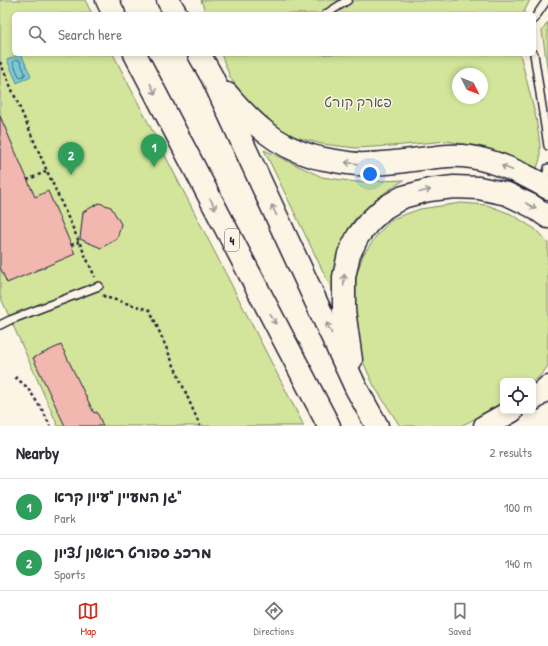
<!DOCTYPE html>
<meta charset="utf-8">
<style>
body{margin:0;font-family:"Patrick Hand","Playpen Sans Hebrew",sans-serif;background:#f7f7f7;color:#2b2b33}
.controls{position:absolute;right:12px;bottom:12px;display:grid;overflow:hidden;border-radius:6px;box-shadow:0 2px 6px #0003}
.controls button{width:36px;height:36px;display:grid;place-items:center;padding:0;border:0;border-bottom:1px solid #e1e1e2;background:#fff;color:#2b2b33;font:20px sans-serif}
.compass{position:absolute;left:452px;top:68px;width:36px;height:36px;border-radius:50%;background:#fff;box-shadow:0 2px 6px #0003;rotate:132deg}
.you{position:absolute;left:370px;top:174px;width:14px;height:14px;margin:-10px;border:3px solid #fff;border-radius:50%;background:#1a73e8;box-shadow:0 0 0 6px #1a73e833}
.badge{display:grid;place-items:center;width:26px;height:26px;border-radius:50%;background:#c8321e;color:#fff;font-size:13px;font-weight:700}
.pin{position:absolute;translate:-50% -33px;filter:drop-shadow(0 1px 2px #0008)}
.pin::after{content:'';position:absolute;top:21px;width:14px;height:12px;background:inherit;clip-path:polygon(0 0,100% 0,50% 100%)}
.list{margin:0;padding:0;list-style:none}
h2{display:flex;justify-content:space-between;align-items:center;height:52px;margin:0;padding:0 16px;font-size:17px}
h2 small{font-size:13px;font-weight:400;color:#7c7c81}
.list li{display:grid;grid-template-columns:26px 1fr auto;gap:12px;align-items:center;box-sizing:border-box;height:56px;padding:0 16px;border-top:1px solid #e1e1e2}
.list b{display:block;font-size:15px;white-space:nowrap}
.list p{margin:0;font-size:13px;white-space:nowrap;color:#7c7c81}
.list em{font-size:13px;font-style:normal;color:#7c7c81}
.icon{flex:none;width:22px;height:22px;fill:none;stroke:currentColor;stroke-width:2;stroke-linecap:round;stroke-linejoin:round}
.map{position:relative;flex:none;width:548px;height:426px;overflow:hidden}
.search{position:absolute;background:#fff;box-shadow:0 2px 6px #0003;left:12px;right:12px;top:12px;height:44px;display:flex;align-items:center;gap:10px;box-sizing:border-box;padding:0 14px;border-radius:6px;color:#7c7c81;font-size:15px}
.sheet{height:164px;background:#fff}
nav{display:flex;justify-content:space-around;align-items:center;box-sizing:border-box;height:56px;border-top:1px solid #e1e1e2;background:#fff;font-size:11px;color:#7c7c81}
nav a{display:grid;justify-items:center;gap:2px}
nav .on{color:#c8321e}
.map>svg:first-child{display:block}
.green{fill:#d2e59a;stroke:#7a846a;fill-rule:evenodd}
.water{fill:#7acad4;stroke:#578797}
.lines{fill:none;stroke-linecap:round;stroke-linejoin:round}
.shore{stroke:#456578;stroke-width:1}
.building{fill:#f2b7af;stroke:#22223b}
.lane-casing{stroke:#22223b;stroke-width:10}
.primary-casing{stroke:#22223b;stroke-width:25}
.highway-casing{stroke:#22223b;stroke-width:25}
.path{stroke:#22223b;stroke-width:2.5;stroke-dasharray:3 3;stroke-linecap:butt}
.lane{stroke:#fcf5e5;stroke-width:7}
.primary{stroke:#fcf5e5;stroke-width:22}
.highway{stroke:#fcf5e5;stroke-width:22}
.oneway{stroke:#9a9698}
.labels{text-anchor:middle;dominant-baseline:central;stroke-width:3;stroke-linejoin:round;paint-order:stroke}
.shield{fill:#fcf5e5;stroke:#63616e;stroke-width:1}
.shield-label{font-size:13px;font-weight:bold;fill:#22223b}
.park-label{font-size:14px;fill:#4e5353;stroke:#fcf5e5}
</style>
<div class="map">
<svg width="548" height="426" viewBox="0 0 548 426">
<rect width="100%" height="100%" fill="#fcf5e5"/>
<filter id="ink" filterUnits="userSpaceOnUse"><feTurbulence type="fractalNoise" baseFrequency=".025" numOctaves="2"/><feDisplacementMap in="SourceGraphic" scale="8" xChannelSelector="R" yChannelSelector="G"/><feConvolveMatrix kernelMatrix="1 2 1 2 8 2 1 2 1" color-interpolation-filters="sRGB"/></filter>
<g filter="url(#ink)">
<g class="green">
<path d="M0 0H85L92 14H14V54H113L304 426H58L0 296Z"/>
<path d="M201 0H530L523 14H206Z"/>
<path d="M548 22V73L542 31Z"/>
<path d="M221 54H520L536 118 540 145V159L536 171 505 155 479 147 447 141 392 146 356 148 322 144 292 136 268 121 252 106 231 79ZM458 74H482V98H458Z"/>
<path d="M264 150 322 177 356 182 404 180 387 191 353 221 339 254 334 294Z"/>
<path d="M461 203 487 205 511 214 535 229 548 243V366L541 375 533 382V381H503V403L480 416 461 426H400L374 386 360 355 355 325 356 276 363 255 377 235 392 219 420 209Z"/>
</g>
<path class="water" d="M21 54 31 76 17 83 7 60Z"/>
<g class="lines">
<path class="shore" d="M18 60 20 61 25 73V75L21 77 19 76 13 63 14 61Z"/>
</g>
<g class="building">
<path d="M0 116 35 197 48 191 75 254 7 283 0 267Z"/>
<path d="M99 203 111 207 121 224 117 239 101 248 80 239 83 212Z"/>
<path d="M61 345 94 413 97 412 103 426H65L33 358Z"/>
</g>
<g class="lines">
<g class="lane-casing">
<g id="lane">
<path d="M326 14 348 0"/>
<path d="M534 19 547 0"/>
<path d="M534 54 548 146"/>
<path d="M543 182 547 173 548 168"/>
<path d="M0 325 10 320 99 286"/>
</g>
</g>
<g class="primary-casing">
<path id="primary" d="M485 426 512 411"/>
</g>
<g class="highway-casing">
<g id="highway">
<path d="M107 0 114 14"/>
<path d="M168 0 176 14"/>
<path d="M135 54 329 426"/>
<path d="M199 54 212 77 356 388 377 426"/>
<path d="M227 94C251 122 276 146 312 156 318 158 324 159 330 160 341 162 354 165 366 164 393 164 420 158 448 156 474 154 500 164 524 175 532 179 540 183 548 188"/>
<path d="M351 360 344 310V277L349 254 358 236 369 222 384 208 403 197 429 190 454 187 479 188 507 194 532 206 548 217"/>
<path d="M534 399 548 387"/>
</g>
</g>
<g class="path">
<path d="M0 62 47 171 95 277"/>
<path d="M27 180 47 171"/>
<path d="M71 245 79 242"/>
<path d="M103 295 105 297 150 310 200 426"/>
<path d="M15 377 28 388 44 413 50 426"/>
</g>
<use href="#lane" class="lane"/>
<use href="#primary" class="primary"/>
<use href="#highway" class="highway"/>
</g>
<defs><path id="oneway-shaft" d="M-6 0H5M1.5-3L5.5 0L1.5 3" fill="none" stroke-width="1.6" stroke-linecap="round" stroke-linejoin="round"/></defs>
<g class="oneway">
<use href="#oneway-shaft" transform="translate(153 89) rotate(62)"/>
<use href="#oneway-shaft" transform="translate(351 163) rotate(-174)"/>
<use href="#oneway-shaft" transform="translate(507 168) rotate(-158)"/>
<use href="#oneway-shaft" transform="translate(425 191) rotate(-14)"/>
<use href="#oneway-shaft" transform="translate(213 204) rotate(62)"/>
<use href="#oneway-shaft" transform="translate(531 206) rotate(30)"/>
<use href="#oneway-shaft" transform="translate(274 210) rotate(-115)"/>
<use href="#oneway-shaft" transform="translate(344 280) rotate(-87)"/>
<use href="#oneway-shaft" transform="translate(273 319) rotate(62)"/>
<use href="#oneway-shaft" transform="translate(329 328) rotate(-115)"/>
</g>
</g>
<g class="labels">
<rect class="shield" x="225" y="229" width="14" height="22" rx="3"/>
<g class="shield-label">
<text x="232" y="240">4</text>
</g>
<g class="park-label">
<text x="358" y="101">פארק קורט</text>
</g>
</g>
</svg>
<div class="controls">
<button><svg class="icon" aria-label="locate" viewBox="0 0 24 24"><circle cx="12" cy="12" r="6"/><path d="M12 2v4M12 18v4M2 12h4M18 12h4"/></svg></button>
</div>
<svg class="compass" viewBox="-18 -18 36 36"><path d="M0-13l5 13h-10z" fill="#e53935"/><path d="M0 13l5-13h-10z" fill="#7c7c81"/></svg>
<div class="you"></div>
<div class="pin badge" style="left:154px;top:167px;background:#2e9e5b">1</div>
<div class="pin badge" style="left:71px;top:175px;background:#2e9e5b">2</div>
<div class="search"><svg class="icon" aria-label="search" viewBox="0 0 24 24"><circle cx="10" cy="10" r="6"/><path d="M15 15l6 6"/></svg>Search here</div>
</div>
<section class="sheet">
<h2>Nearby<small>2 results</small></h2>
<ul class="list">
<li><span class="badge" style="background:#2e9e5b">1</span><div><b>גן המעיין &quot;עיון קרא&quot;</b><p>Park</p></div><em>100 m</em></li>
<li><span class="badge" style="background:#2e9e5b">2</span><div><b>מרכז ספורט ראשון לציון</b><p>Sports</p></div><em>140 m</em></li>
</ul>
</section>
<nav>
<a class="on"><svg class="icon" aria-label="map" viewBox="0 0 24 24"><path d="M3 6l6-2 6 2 6-2v14l-6 2-6-2-6 2zM9 4v14M15 6v14"/></svg>Map</a>
<a><svg class="icon" aria-label="directions" viewBox="0 0 24 24"><path d="M12 3l9 9-9 9-9-9zM9 14v-3h6M13 9l2 2-2 2"/></svg>Directions</a>
<a><svg class="icon" aria-label="saved" viewBox="0 0 24 24"><path d="M7 4h10v16l-5-4-5 4z"/></svg>Saved</a>
</nav>
